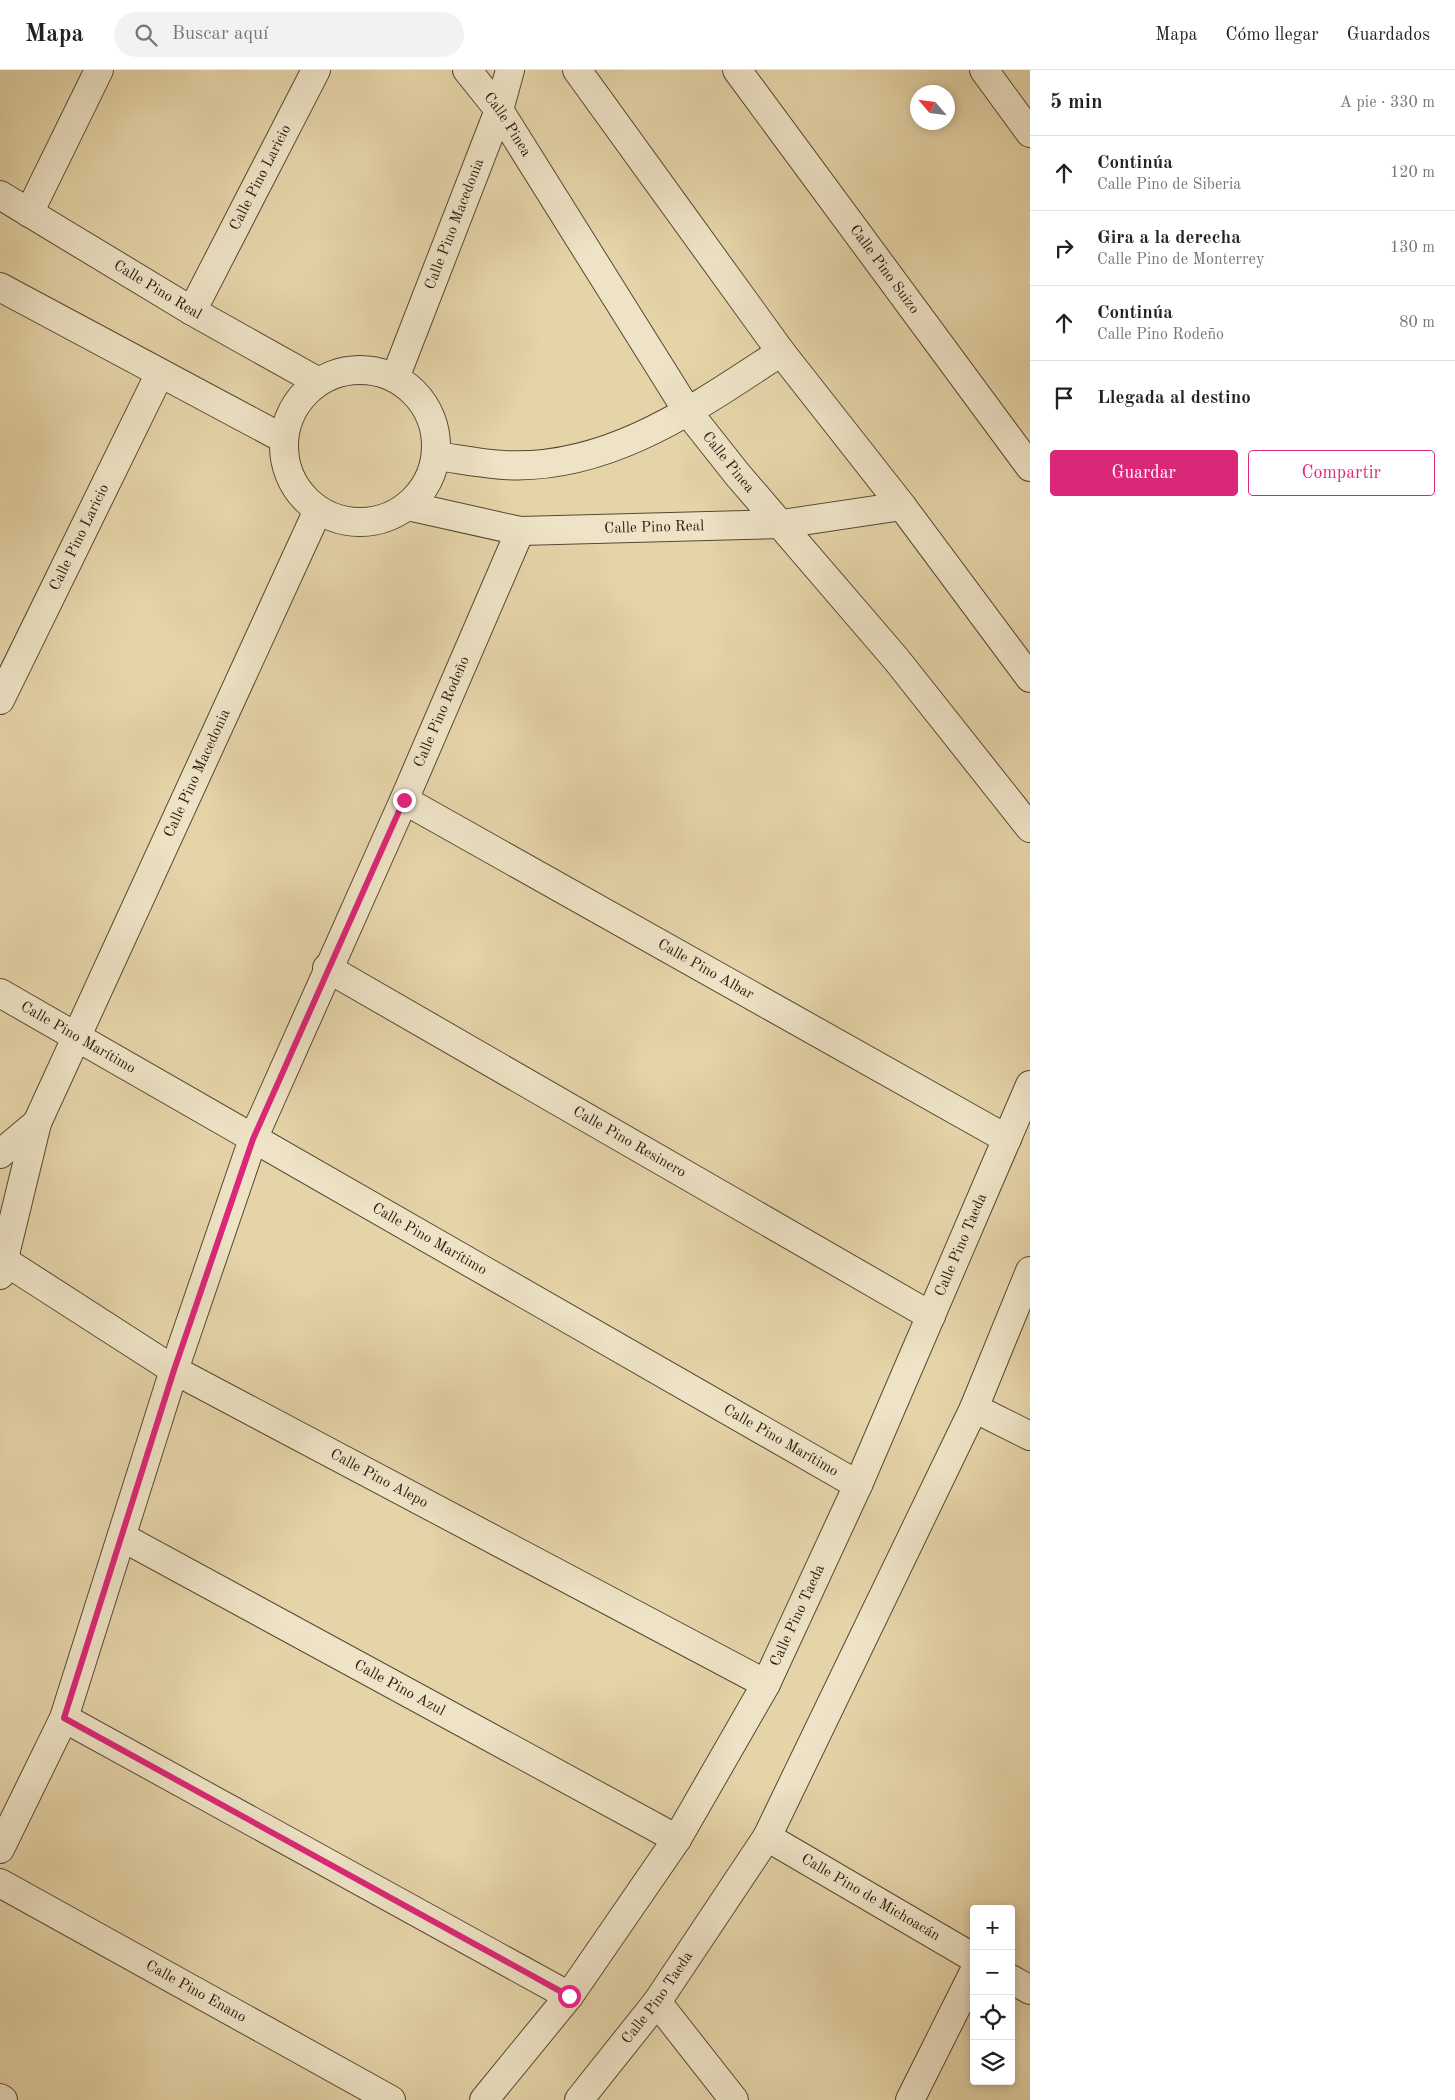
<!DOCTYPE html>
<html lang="es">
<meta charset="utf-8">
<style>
body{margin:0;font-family:"Old Standard TT",serif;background:#f2f2f2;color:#222}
.controls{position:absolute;right:15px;bottom:15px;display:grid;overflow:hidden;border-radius:5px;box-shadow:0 2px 8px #0003}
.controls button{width:45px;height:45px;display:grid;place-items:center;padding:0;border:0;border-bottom:1px solid #e0e0e0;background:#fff;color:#222;font:25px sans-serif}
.compass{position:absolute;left:910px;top:15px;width:45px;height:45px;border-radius:50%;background:#fff;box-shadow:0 2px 8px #0003;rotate:298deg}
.stop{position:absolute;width:15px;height:15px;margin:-11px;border:4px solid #db2777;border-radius:50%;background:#fff}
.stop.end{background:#db2777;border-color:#fff;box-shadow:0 1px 5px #0008}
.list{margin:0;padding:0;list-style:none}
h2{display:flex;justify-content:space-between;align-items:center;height:65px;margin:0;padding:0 20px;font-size:21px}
h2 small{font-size:16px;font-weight:400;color:#767676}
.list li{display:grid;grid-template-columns:32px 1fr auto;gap:15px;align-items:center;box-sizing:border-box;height:75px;padding:0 20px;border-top:1px solid #e0e0e0}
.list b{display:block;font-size:19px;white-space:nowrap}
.list p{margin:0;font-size:16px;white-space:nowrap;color:#767676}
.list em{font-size:16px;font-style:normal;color:#767676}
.actions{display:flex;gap:10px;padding:15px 20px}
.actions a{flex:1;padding:11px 0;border:1px solid #db2777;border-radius:5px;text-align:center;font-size:18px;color:#db2777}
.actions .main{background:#db2777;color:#fff}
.icon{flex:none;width:28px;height:28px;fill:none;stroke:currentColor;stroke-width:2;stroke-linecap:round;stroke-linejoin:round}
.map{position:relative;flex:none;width:1030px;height:2030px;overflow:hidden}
header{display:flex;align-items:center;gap:30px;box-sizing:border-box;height:70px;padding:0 25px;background:#fff;border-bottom:1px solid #e0e0e0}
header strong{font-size:24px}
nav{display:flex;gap:28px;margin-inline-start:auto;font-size:18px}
.search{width:350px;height:45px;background:#f2f2f2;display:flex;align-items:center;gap:12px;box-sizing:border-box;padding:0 18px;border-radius:28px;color:#767676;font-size:19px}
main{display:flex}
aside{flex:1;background:#fff}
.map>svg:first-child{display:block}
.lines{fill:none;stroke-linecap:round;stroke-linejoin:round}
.minor-casing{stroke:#564832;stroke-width:30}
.minor{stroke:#eee3c6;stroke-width:28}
.route{stroke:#db2777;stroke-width:6}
.labels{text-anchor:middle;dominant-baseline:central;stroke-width:4.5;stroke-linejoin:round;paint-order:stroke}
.street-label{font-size:15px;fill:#26190b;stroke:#eee3c6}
</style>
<header>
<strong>Mapa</strong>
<div class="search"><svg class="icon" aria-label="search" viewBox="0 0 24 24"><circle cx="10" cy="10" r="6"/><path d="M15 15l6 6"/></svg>Buscar aquí</div>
<nav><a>Mapa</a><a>Cómo llegar</a><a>Guardados</a></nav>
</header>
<main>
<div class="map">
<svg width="1030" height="2030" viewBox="0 0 1030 2030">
<rect width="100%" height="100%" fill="#e5d4a8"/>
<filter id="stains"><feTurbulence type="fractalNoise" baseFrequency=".004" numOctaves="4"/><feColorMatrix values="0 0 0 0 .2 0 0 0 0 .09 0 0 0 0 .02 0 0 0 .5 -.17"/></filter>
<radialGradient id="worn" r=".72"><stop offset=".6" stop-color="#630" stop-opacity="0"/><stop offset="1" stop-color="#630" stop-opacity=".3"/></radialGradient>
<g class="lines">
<g class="minor-casing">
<g id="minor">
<path id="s1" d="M467 0 499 40 688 342 737 404 896 589 1030 758"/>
<path d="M577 0 781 282 902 436 1030 608"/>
<path id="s2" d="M737 0 1030 397"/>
<path d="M984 0 1030 63"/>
<path id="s3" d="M0 125 192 241 317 311"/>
<path d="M29 143 99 0"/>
<path d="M0 217 284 369"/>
<path id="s4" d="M192 241 316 0"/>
<circle cx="360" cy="376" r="76"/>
<path id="s5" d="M395 308 499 40 510 0"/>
<path d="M436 386C459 389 482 394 504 395 609 401 698 336 781 282"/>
<path id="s6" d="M408 436 520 461 782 454 902 436"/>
<path id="s7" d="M0 630 160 303"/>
<path id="s8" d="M404 730 1007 1069"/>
<path id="s9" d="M327 898 931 1246"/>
<path id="s10" d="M0 923 858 1415"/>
<path d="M0 1084 37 1053"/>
<path id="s11" d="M0 1188 174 1300 766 1614"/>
<path id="s12" d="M0 1205 37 1053 318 440"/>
<path d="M974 1338 1030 1366"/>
<path id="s13" d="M122 1467 677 1769"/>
<path d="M64 1648 569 1926"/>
<path id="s14" d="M767 1767 974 1888"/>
<path id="s15" d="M0 1779 64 1648 174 1300 253 1069 404 730 520 461"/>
<path id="s16" d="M0 1813 391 2030"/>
<path d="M1011 1909 1030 1920"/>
<path d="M657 1932 734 2030"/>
<path d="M0 2028 3 2030"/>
<path id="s17" d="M484 2030 569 1926 677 1769 766 1614 858 1415 1030 1015"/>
<path id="s18" d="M579 2030 657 1932 767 1767 974 1338 1030 1201"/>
<path d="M910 2030 974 1902"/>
</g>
</g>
<use href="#minor" class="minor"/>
</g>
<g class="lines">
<path class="route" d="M404 730 253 1069 174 1300 64 1648 569 1926"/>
</g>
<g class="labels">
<g class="street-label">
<text stroke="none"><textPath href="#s1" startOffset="68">Calle Pinea</textPath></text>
<text stroke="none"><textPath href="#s4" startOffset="150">Calle Pino Laricio</textPath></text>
<text stroke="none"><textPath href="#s5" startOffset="165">Calle Pino Macedonia</textPath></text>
<text stroke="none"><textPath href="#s2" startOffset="248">Calle Pino Suizo</textPath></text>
<text stroke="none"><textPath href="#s3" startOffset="184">Calle Pino Real</textPath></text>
<text stroke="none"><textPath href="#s1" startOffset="472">Calle Pinea</textPath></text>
<text stroke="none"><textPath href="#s6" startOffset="249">Calle Pino Real</textPath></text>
<text stroke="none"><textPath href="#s7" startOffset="181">Calle Pino Laricio</textPath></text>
<text stroke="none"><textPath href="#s15" startOffset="1222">Calle Pino Rodeño</textPath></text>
<text stroke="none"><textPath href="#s12" startOffset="541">Calle Pino Macedonia</textPath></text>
<text stroke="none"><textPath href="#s8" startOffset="346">Calle Pino Albar</textPath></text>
<text stroke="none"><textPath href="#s10" startOffset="90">Calle Pino Marítimo</textPath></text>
<text stroke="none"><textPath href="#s9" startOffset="349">Calle Pino Resinero</textPath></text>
<text stroke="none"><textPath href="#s10" startOffset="495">Calle Pino Marítimo</textPath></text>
<text stroke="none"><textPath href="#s17" startOffset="984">Calle Pino Taeda</textPath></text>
<text stroke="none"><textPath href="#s10" startOffset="900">Calle Pino Marítimo</textPath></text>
<text stroke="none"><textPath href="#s11" startOffset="439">Calle Pino Alepo</textPath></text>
<text stroke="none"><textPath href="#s17" startOffset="579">Calle Pino Taeda</textPath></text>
<text stroke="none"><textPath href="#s13" startOffset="316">Calle Pino Azul</textPath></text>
<text stroke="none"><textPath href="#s14" startOffset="120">Calle Pino de Michoacán</textPath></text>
<text stroke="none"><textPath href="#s16" startOffset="224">Calle Pino Enano</textPath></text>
<text stroke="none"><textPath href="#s18" startOffset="129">Calle Pino Taeda</textPath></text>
</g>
</g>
<rect width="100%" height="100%" filter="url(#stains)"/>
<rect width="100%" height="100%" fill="url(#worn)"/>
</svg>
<div class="controls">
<button>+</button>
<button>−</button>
<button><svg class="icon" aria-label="locate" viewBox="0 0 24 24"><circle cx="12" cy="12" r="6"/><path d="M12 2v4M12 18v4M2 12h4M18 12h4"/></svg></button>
<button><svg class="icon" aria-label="layers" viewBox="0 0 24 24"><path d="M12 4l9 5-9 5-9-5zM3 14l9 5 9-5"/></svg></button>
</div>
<svg class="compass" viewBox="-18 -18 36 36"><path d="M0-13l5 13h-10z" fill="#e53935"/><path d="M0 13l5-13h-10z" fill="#767676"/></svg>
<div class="stop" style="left:569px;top:1926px"></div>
<div class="stop end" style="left:404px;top:730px"></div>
</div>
<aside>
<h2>5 min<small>A pie · 330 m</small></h2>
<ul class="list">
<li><svg class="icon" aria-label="ahead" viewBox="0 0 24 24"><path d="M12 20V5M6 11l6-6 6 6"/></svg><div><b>Continúa</b><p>Calle Pino de Siberia</p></div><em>120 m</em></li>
<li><svg class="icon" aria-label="right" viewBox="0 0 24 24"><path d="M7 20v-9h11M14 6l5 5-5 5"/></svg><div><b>Gira a la derecha</b><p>Calle Pino de Monterrey</p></div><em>130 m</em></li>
<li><svg class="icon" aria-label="ahead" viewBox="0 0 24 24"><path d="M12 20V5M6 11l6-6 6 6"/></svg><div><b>Continúa</b><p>Calle Pino Rodeño</p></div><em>80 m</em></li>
<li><svg class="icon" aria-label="arrive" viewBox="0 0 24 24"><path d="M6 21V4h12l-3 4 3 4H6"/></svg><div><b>Llegada al destino</b></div></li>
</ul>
<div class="actions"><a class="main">Guardar</a><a>Compartir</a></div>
</aside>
</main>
